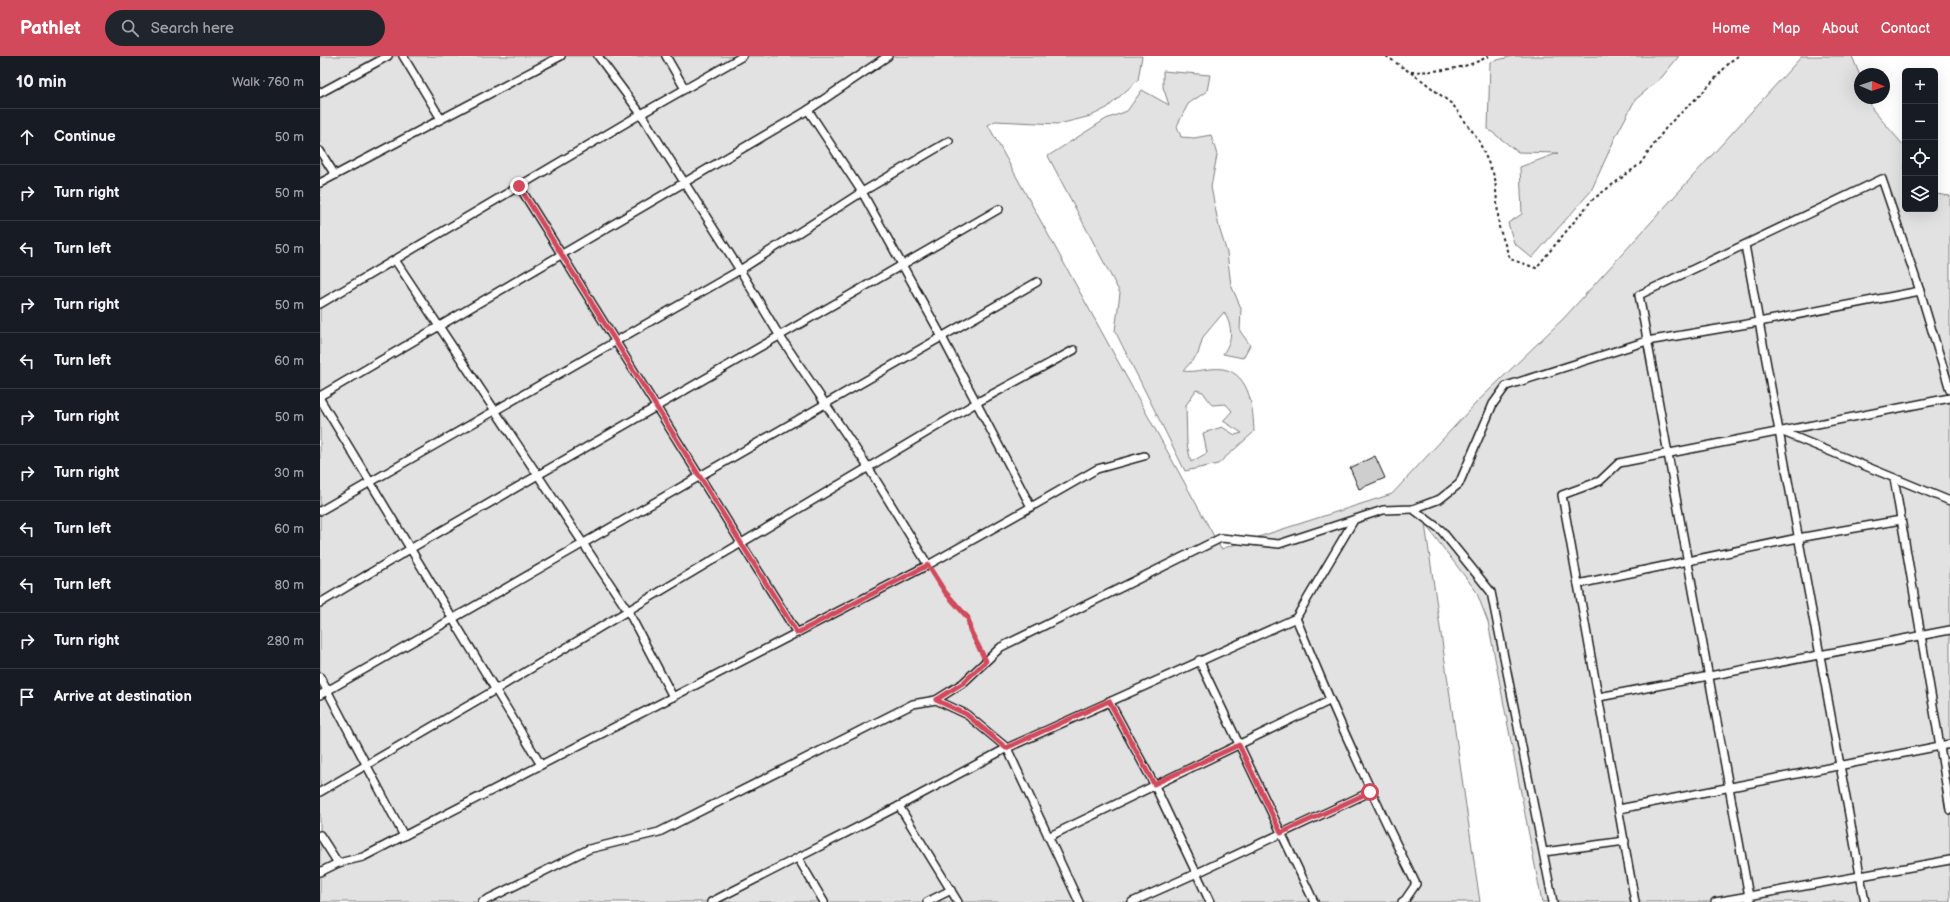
<!DOCTYPE html>
<meta charset="utf-8">
<style>
body{margin:0;font-family:"Balsamiq Sans",sans-serif;background:#20242c;color:#f1f3f6}
.controls{position:absolute;right:12px;top:12px;display:grid;overflow:hidden;border-radius:6px;box-shadow:0 4px 16px #0002}
.controls button{width:36px;height:36px;display:grid;place-items:center;padding:0;border:0;border-bottom:1px solid #363941;background:#171b24;color:#f1f3f6;font:20px sans-serif}
.compass{position:absolute;left:1534px;top:12px;width:36px;height:36px;border-radius:50%;background:#171b24;box-shadow:0 4px 16px #0002;rotate:92deg}
.stop{position:absolute;width:12px;height:12px;margin:-9px;border:3px solid #d1495b;border-radius:50%;background:#fff}
.stop.end{background:#d1495b;border-color:#fff;box-shadow:0 1px 4px #0008}
.list{margin:0;padding:0;list-style:none}
h2{display:flex;justify-content:space-between;align-items:center;height:52px;margin:0;padding:0 16px;font-size:17px}
h2 small{font-size:13px;font-weight:400;color:#9ea1a6}
.list li{display:grid;grid-template-columns:26px 1fr auto;gap:12px;align-items:center;box-sizing:border-box;height:56px;padding:0 16px;border-top:1px solid #363941}
.list b{display:block;font-size:15px;white-space:nowrap}
.list em{font-size:13px;font-style:normal;color:#9ea1a6}
.icon{flex:none;width:22px;height:22px;fill:none;stroke:currentColor;stroke-width:2;stroke-linecap:round;stroke-linejoin:round}
.map{position:relative;flex:none;width:1630px;height:846px;overflow:hidden}
header{display:flex;align-items:center;gap:24px;box-sizing:border-box;height:56px;padding:0 20px;background:#d1495b;color:#fff}
header strong{font-size:19px}
nav{display:flex;gap:22px;margin-inline-start:auto;font-size:14px}
.search{width:280px;height:36px;background:#20242c;display:flex;align-items:center;gap:10px;box-sizing:border-box;padding:0 14px;border-radius:22px;color:#9ea1a6;font-size:15px}
main{display:flex}
aside{flex:1;background:#171b24}
.map>svg:first-child{display:block}
.green{fill:#e2e2e2;stroke:#7f7f7f;fill-rule:evenodd}
.building{fill:#cecece;stroke:#1c1c1c}
.lines{fill:none;stroke-linecap:round;stroke-linejoin:round}
.service-casing{stroke:#1c1c1c;stroke-width:10}
.path{stroke:#1c1c1c;stroke-width:2;stroke-dasharray:3 3;stroke-linecap:butt}
.service{stroke:#fff;stroke-width:7}
.route{stroke:#d1495b;stroke-width:5}
</style>
<header>
<strong>Pathlet</strong>
<div class="search"><svg class="icon" aria-label="search" viewBox="0 0 24 24"><circle cx="10" cy="10" r="6"/><path d="M15 15l6 6"/></svg>Search here</div>
<nav><a>Home</a><a>Map</a><a>About</a><a>Contact</a></nav>
</header>
<main>
<aside>
<h2>10 min<small>Walk · 760 m</small></h2>
<ul class="list">
<li><svg class="icon" aria-label="ahead" viewBox="0 0 24 24"><path d="M12 20V5M6 11l6-6 6 6"/></svg><div><b>Continue</b></div><em>50 m</em></li>
<li><svg class="icon" aria-label="right" viewBox="0 0 24 24"><path d="M7 20v-9h11M14 6l5 5-5 5"/></svg><div><b>Turn right</b></div><em>50 m</em></li>
<li><svg class="icon" aria-label="left" viewBox="0 0 24 24"><path d="M17 20v-9H6M10 6l-5 5 5 5"/></svg><div><b>Turn left</b></div><em>50 m</em></li>
<li><svg class="icon" aria-label="right" viewBox="0 0 24 24"><path d="M7 20v-9h11M14 6l5 5-5 5"/></svg><div><b>Turn right</b></div><em>50 m</em></li>
<li><svg class="icon" aria-label="left" viewBox="0 0 24 24"><path d="M17 20v-9H6M10 6l-5 5 5 5"/></svg><div><b>Turn left</b></div><em>60 m</em></li>
<li><svg class="icon" aria-label="right" viewBox="0 0 24 24"><path d="M7 20v-9h11M14 6l5 5-5 5"/></svg><div><b>Turn right</b></div><em>50 m</em></li>
<li><svg class="icon" aria-label="right" viewBox="0 0 24 24"><path d="M7 20v-9h11M14 6l5 5-5 5"/></svg><div><b>Turn right</b></div><em>30 m</em></li>
<li><svg class="icon" aria-label="left" viewBox="0 0 24 24"><path d="M17 20v-9H6M10 6l-5 5 5 5"/></svg><div><b>Turn left</b></div><em>60 m</em></li>
<li><svg class="icon" aria-label="left" viewBox="0 0 24 24"><path d="M17 20v-9H6M10 6l-5 5 5 5"/></svg><div><b>Turn left</b></div><em>80 m</em></li>
<li><svg class="icon" aria-label="right" viewBox="0 0 24 24"><path d="M7 20v-9h11M14 6l5 5-5 5"/></svg><div><b>Turn right</b></div><em>280 m</em></li>
<li><svg class="icon" aria-label="arrive" viewBox="0 0 24 24"><path d="M6 21V4h12l-3 4 3 4H6"/></svg><div><b>Arrive at destination</b></div></li>
</ul>
</aside>
<div class="map">
<svg width="1630" height="846" viewBox="0 0 1630 846">
<rect width="100%" height="100%" fill="#fff"/>
<filter id="ink" filterUnits="userSpaceOnUse"><feTurbulence type="fractalNoise" baseFrequency=".025" numOctaves="2"/><feDisplacementMap in="SourceGraphic" scale="8" xChannelSelector="R" yChannelSelector="G"/><feConvolveMatrix kernelMatrix="1 2 1 2 8 2 1 2 1" color-interpolation-filters="sRGB"/></filter>
<g filter="url(#ink)">
<g class="green">
<path d="M0 0H822L818 24 787 52 771 60 739 68 675 65 668 69 901 493 1072 438 1157 346 1244 262 1482 0H1532L1540 20V42H1548L1553 54 1585 91V153H1615V138L1630 140V846H1222L1168 566 1156 535 1105 468 1160 846H0Z"/>
<path d="M1193 0H1359L1342 21 1315 44 1296 80 1271 135 1212 202 1194 187 1188 167 1202 158 1200 111 1238 97 1198 96 1168 73 1170 6Z"/>
<path d="M843 15 890 19 887 35 868 48 857 70 861 81 874 82 891 79 897 99 891 131 899 171 907 197 911 229 921 252 920 275 930 289 923 302 903 298C913 283 913 272 904 256L883 281 878 298 863 315C875 317 890 311 903 313 931 318 933 354 934 376L898 408 865 415 795 275 800 237 728 100 786 63 807 55 822 34 849 49 843 31ZM876 334 883 336 892 349 906 348 912 355 903 365 922 377 915 379 902 371 883 377 887 397 871 406 867 388 866 349Z"/>
</g>
<path class="building" d="M1055 400 1065 422 1039 433 1030 412Z"/>
<g class="lines">
<g class="service-casing">
<g id="service">
<path d="M83 0 121 63"/>
<path d="M278 0 321 58 420 214 459 279 548 411 608 509"/>
<path d="M346 0 365 33"/>
<path d="M0 37 68 0"/>
<path d="M488 54 568 0"/>
<path d="M0 95 15 119"/>
<path d="M0 127 241 0"/>
<path d="M199 130 477 577"/>
<path d="M1425 189 1545 846"/>
<path d="M75 204 308 555 353 641"/>
<path d="M0 248 321 58 423 0"/>
<path d="M0 340 488 54 542 136 622 281 711 451 608 509 43 801 18 807 0 816"/>
<path d="M0 343 221 709"/>
<path d="M1463 376 1630 445"/>
<path d="M1574 422 1620 690 1630 688"/>
<path d="M711 451 777 413 824 400"/>
<path d="M1093 453 1121 474 1171 536 1233 846"/>
<path d="M0 455 420 214 542 136 629 85"/>
<path d="M1258 528 1478 482 1581 464"/>
<path d="M0 547 90 493 679 153"/>
<path d="M976 562C1013 653 1052 740 1096 828L1085 844 1082 846"/>
<path d="M879 604 994 846"/>
<path d="M0 621 84 780"/>
<path d="M0 639 717 226"/>
<path d="M1279 641 1630 574"/>
<path d="M616 644 643 627 681 591 901 482 959 488 1063 454 1093 453 1120 443 1139 428 1173 348 1186 330 1327 285 1439 266 1600 235"/>
<path d="M789 645 834 728 890 846"/>
<path d="M0 736 175 634 656 347 754 294"/>
<path d="M579 750 638 846"/>
<path d="M1299 753 1620 690 1630 754"/>
<path d="M0 779 18 807"/>
<path d="M728 781 1009 645"/>
<path d="M1224 796 1305 785"/>
<path d="M478 802 504 846"/>
<path d="M162 846 269 793 339 776 593 648 616 644 646 658 687 692 759 846"/>
<path d="M391 846 579 750 687 692 976 562 1034 464"/>
<path d="M607 846 631 834"/>
<path d="M812 846 877 817 1050 736"/>
<path d="M1315 846 1242 439 1280 425 1299 407 1630 342"/>
<path d="M1395 846 1630 804"/>
<path d="M1430 846 1319 239 1562 123 1600 235 1630 334"/>
</g>
</g>
<g class="path">
<path d="M1066 0 1103 25 1133 49 1158 83 1175 122 1179 171 1190 203 1216 212 1272 144 1320 108 1348 69 1383 36 1411 5 1418 0"/>
<path d="M1091 16C1120 15 1143 14 1169 0"/>
<path d="M613 517 625 536 648 561 650 575 661 597"/>
</g>
<use href="#service" class="service"/>
</g>
</g>
<g class="lines" filter="url(#ink)">
<path class="route" d="M199 130 477 577 608 509 625 536 648 562 650 574 666 605 643 627 616 644 646 658 686 692 789 645 834 728 919 689 961 777 1050 736"/>
</g>
</svg>
<div class="controls">
<button>+</button>
<button>−</button>
<button><svg class="icon" aria-label="locate" viewBox="0 0 24 24"><circle cx="12" cy="12" r="6"/><path d="M12 2v4M12 18v4M2 12h4M18 12h4"/></svg></button>
<button><svg class="icon" aria-label="layers" viewBox="0 0 24 24"><path d="M12 4l9 5-9 5-9-5zM3 14l9 5 9-5"/></svg></button>
</div>
<svg class="compass" viewBox="-18 -18 36 36"><path d="M0-13l5 13h-10z" fill="#e53935"/><path d="M0 13l5-13h-10z" fill="#9ea1a6"/></svg>
<div class="stop" style="left:1050px;top:736px"></div>
<div class="stop end" style="left:199px;top:130px"></div>
</div>
</main>
